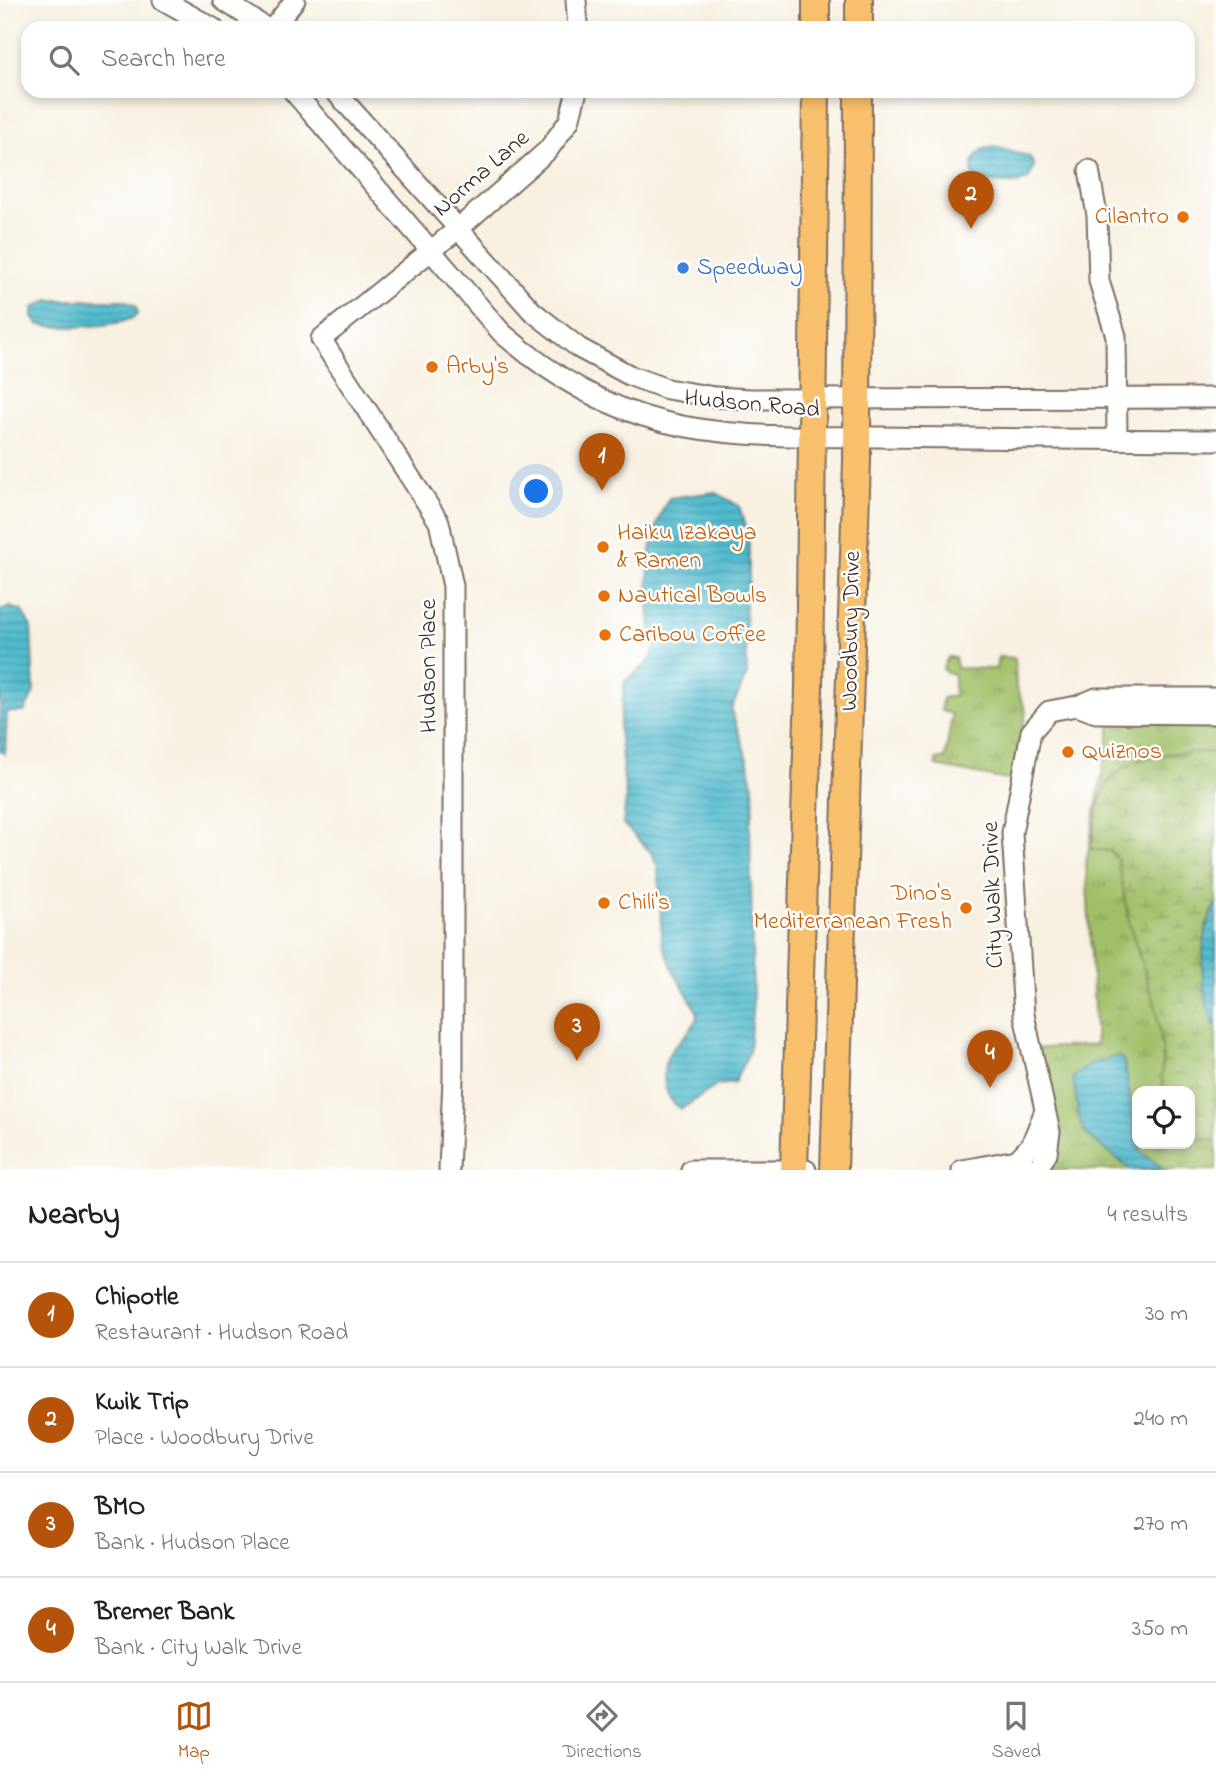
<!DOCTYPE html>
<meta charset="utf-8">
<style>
body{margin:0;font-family:"Indie Flower",sans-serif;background:#f6f6f6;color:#202124}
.controls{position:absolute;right:21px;bottom:21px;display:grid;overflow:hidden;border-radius:14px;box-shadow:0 4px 10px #0003}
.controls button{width:63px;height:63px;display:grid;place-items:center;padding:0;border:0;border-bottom:2px solid #e0e0e0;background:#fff;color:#202124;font:35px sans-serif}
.you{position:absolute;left:537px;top:492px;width:24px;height:24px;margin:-18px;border:5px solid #fff;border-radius:50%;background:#1a73e8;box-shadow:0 0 0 10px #1a73e833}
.badge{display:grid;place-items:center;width:46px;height:46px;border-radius:50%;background:#b45309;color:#fff;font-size:23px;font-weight:700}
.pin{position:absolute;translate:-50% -58px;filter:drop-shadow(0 2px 4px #0008)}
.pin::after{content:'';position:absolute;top:37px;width:24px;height:21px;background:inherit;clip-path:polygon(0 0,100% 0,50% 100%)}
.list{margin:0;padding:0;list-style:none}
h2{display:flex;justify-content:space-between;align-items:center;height:91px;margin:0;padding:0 28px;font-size:30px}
h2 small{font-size:23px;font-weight:400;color:#757577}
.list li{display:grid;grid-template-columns:46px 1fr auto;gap:21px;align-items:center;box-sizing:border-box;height:105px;padding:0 28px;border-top:2px solid #e0e0e0}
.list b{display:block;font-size:26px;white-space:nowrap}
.list p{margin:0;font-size:23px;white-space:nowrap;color:#757577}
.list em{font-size:23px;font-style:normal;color:#757577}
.icon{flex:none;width:38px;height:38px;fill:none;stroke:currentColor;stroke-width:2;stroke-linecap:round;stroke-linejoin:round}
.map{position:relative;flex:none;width:1216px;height:1170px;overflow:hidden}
.search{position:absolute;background:#fff;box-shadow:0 4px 10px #0003;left:21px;right:21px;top:21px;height:77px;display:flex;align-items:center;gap:18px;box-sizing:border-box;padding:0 24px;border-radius:21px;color:#757577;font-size:26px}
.sheet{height:511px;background:#fff}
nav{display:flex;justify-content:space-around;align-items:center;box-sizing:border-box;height:98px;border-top:2px solid #e0e0e0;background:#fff;font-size:19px;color:#757577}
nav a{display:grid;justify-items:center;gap:4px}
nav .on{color:#b45309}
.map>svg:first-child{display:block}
.grass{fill:url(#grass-tufts);stroke:#6e7443;stroke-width:2;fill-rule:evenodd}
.wetland{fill:url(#wetland-marsh);stroke:#6e7443;stroke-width:2}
.water{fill:url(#water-rules);stroke:#467276;stroke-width:2}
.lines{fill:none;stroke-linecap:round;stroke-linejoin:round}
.minor-casing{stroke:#7d6f62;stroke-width:23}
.major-casing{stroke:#7d6f62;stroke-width:30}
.minor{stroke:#fff;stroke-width:19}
.major{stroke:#f8bf6c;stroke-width:26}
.food-dot{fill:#e8710a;stroke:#fff;stroke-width:2.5}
.shop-dot{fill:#3f7fe0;stroke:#fff;stroke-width:2.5}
.labels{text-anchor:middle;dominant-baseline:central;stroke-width:5;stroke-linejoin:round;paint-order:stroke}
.street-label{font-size:24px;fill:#3b2a1e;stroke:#fff}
.food-label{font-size:24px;fill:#c56008;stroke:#fff;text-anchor:start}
.shop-label{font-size:24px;fill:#366cbe;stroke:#fff;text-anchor:start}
</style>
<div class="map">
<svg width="1216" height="1170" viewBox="0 0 1216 1170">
<defs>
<pattern id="grass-tufts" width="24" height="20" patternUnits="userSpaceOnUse" patternTransform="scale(1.75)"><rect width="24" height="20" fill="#a0bf68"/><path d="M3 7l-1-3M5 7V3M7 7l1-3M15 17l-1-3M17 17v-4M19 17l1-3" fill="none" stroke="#849b55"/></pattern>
<pattern id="wetland-marsh" width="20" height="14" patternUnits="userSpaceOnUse" patternTransform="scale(1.75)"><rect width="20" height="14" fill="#a0bf68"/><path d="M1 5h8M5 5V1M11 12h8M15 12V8" fill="none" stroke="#849b55"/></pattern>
<pattern id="water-rules" width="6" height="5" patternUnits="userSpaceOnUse" patternTransform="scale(1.75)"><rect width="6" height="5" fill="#51bbce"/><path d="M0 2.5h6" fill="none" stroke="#4498a7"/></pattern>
</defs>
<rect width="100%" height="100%" fill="#fff"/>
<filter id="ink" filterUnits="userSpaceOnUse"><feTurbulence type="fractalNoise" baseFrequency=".0143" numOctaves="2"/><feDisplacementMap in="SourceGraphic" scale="14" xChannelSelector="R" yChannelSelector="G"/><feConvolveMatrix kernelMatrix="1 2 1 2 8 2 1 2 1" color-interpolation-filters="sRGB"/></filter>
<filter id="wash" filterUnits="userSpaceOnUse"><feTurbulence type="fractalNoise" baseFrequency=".00686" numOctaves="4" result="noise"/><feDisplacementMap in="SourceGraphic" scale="28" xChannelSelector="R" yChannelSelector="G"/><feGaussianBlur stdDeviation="1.57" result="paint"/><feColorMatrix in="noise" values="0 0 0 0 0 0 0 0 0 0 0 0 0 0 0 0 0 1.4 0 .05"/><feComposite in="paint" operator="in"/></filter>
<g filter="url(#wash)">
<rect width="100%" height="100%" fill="#f8f0e1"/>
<g class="grass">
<path d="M948 657H955L957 668 996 669 998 657 1015 658 1016 688 1026 711 1013 779 1007 780 936 766V759H945L952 714 941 711 942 698 954 696V674L946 673 943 668Z"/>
<path d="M1113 713 1216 714V1170H1037L1047 1153 1030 1049 1096 1045 1086 864ZM1137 1091H1190V1144H1137Z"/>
</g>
<path class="wetland" d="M1216 752V903L1206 926 1203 966 1205 992 1216 1028V1141L1190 1138V1091H1162V1046L1156 1008 1129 923 1118 860 1110 851 1091 849C1094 831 1095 808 1104 791 1123 750 1178 753 1216 752Z"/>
<g class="water">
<path d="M995 146 1030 157 1034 166 1029 178 1018 184 975 181C967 164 976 148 995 146Z"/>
<path d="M49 300H124L135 305 138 313C130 328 54 329 38 324L33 317V308Z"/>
<path d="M715 492 739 506 749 537V597L745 601 747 674 731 710C742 743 762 789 750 823L753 1000 749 1052 734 1083 718 1085 681 1109C664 1099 659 1072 669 1054 679 1038 694 1032 698 1013L674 972 662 942 658 868 651 852 623 824 626 799 619 730 625 681 648 663 654 651C647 602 642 542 669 498Z"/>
<path d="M10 607 22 611 31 627 34 692 24 712H7L5 754 0 751V610Z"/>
<path d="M1216 903V1028C1198 991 1198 940 1216 903Z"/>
<path d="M1118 1056 1124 1060 1137 1144 1142 1153 1165 1170H1131L1085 1133 1079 1119 1073 1077 1089 1065Z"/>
</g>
</g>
<g filter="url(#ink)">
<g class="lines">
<g class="minor-casing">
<g id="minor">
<path d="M163 0 213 28"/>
<path d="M223 0 266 28"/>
<path d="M576 0 578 28"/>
<path d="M273 28 295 0"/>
<path d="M293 91 502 333C548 373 603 407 664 422 732 439 805 436 875 437 989 439 1102 439 1216 440"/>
<path d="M335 91 532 311 579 348 631 376 667 389 715 397 751 399 1216 398"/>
<path d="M1089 170 1097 215 1099 281 1116 336 1117 439"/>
<path d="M1077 706 1096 713 1216 714"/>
<path d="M1017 1160 1031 1145 1044 1113"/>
<path d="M449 1170 453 1079V586L439 522 321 339 458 229 548 150 569 121 577 91"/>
<path d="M691 1170H806"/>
<path d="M962 1170 1017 1160 1032 1170"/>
<path d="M1037 1170 1047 1153 1050 1132 1024 1015 1012 833 1031 732 1049 711 1077 706 1096 698H1216"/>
</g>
</g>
<g class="major-casing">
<g id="major">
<path d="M816 0V28"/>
<path d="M859 28V0"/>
<path d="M794 1170 809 688 816 91"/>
<path d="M834 1170 857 461 858 91"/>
</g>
</g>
<use href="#minor" class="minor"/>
<use href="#major" class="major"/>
</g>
</g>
<g class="food-dot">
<circle cx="1183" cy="217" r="7"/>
<circle cx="432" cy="367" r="7"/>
<circle cx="603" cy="547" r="7"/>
<circle cx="604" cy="596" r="7"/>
<circle cx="605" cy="635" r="7"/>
<circle cx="1068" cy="752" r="7"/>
<circle cx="604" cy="903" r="7"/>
<circle cx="966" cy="908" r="7"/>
</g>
<circle class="shop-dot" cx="683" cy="268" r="7"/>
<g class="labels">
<g class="street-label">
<text transform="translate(482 174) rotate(-41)">Norma Lane</text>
<text transform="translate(752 405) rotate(5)">Hudson Road</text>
<text transform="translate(852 631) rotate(-89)">Woodbury Drive</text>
<text transform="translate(429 666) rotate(-90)">Hudson Place</text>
<text transform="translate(994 895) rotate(-92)">City Walk Drive</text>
</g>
<g class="food-label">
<text x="1169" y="217" text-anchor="end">Cilantro</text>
<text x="446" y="367">Arby's</text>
<text x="617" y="533">Haiku Izakaya<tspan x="617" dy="28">&amp; Ramen</tspan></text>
<text x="618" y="596">Nautical Bowls</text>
<text x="619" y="635">Caribou Coffee</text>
<text x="1082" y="752">Quiznos</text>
<text x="952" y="894" text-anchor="end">Dino's<tspan x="952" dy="28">Mediterranean Fresh</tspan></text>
<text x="618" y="903">Chili's</text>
</g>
<g class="shop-label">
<text x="697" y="268">Speedway</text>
</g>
</g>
</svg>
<div class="controls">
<button><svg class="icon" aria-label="locate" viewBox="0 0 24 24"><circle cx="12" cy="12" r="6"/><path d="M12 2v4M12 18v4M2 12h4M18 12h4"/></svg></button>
</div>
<div class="you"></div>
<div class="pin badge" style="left:602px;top:491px">1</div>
<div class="pin badge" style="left:971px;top:229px">2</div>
<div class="pin badge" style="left:577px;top:1061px">3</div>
<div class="pin badge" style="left:990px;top:1088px">4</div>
<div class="search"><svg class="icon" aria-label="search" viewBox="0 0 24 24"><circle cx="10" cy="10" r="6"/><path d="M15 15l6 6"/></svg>Search here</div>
</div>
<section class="sheet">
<h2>Nearby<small>4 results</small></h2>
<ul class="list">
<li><span class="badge">1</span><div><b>Chipotle</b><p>Restaurant · Hudson Road</p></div><em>30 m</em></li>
<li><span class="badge">2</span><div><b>Kwik Trip</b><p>Place · Woodbury Drive</p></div><em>240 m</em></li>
<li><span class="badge">3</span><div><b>BMO</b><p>Bank · Hudson Place</p></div><em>270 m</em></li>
<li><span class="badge">4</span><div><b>Bremer Bank</b><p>Bank · City Walk Drive</p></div><em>350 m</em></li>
</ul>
</section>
<nav>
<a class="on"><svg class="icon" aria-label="map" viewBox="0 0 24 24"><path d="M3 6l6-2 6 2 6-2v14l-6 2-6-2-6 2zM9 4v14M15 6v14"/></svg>Map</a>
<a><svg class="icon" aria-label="directions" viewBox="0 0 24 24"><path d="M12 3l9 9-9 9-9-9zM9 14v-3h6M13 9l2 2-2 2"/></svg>Directions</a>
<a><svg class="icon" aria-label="saved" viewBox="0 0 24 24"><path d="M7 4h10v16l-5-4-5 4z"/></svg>Saved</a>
</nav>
